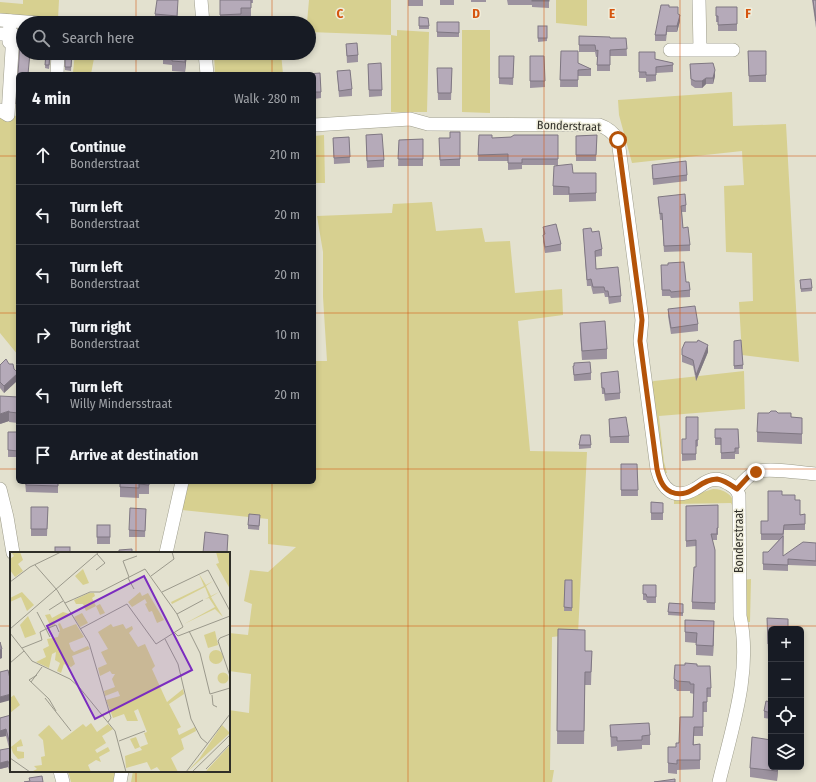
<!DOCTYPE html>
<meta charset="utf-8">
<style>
body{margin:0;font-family:"Fira Sans Condensed",sans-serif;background:#242831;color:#f1f3f6}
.controls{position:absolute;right:12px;bottom:12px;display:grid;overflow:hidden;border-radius:6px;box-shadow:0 2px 6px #0003}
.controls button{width:36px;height:36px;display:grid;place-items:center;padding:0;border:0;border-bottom:1px solid #363941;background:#171b24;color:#f1f3f6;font:20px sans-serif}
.stop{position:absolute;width:12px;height:12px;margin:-9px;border:3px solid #b45309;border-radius:50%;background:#fff}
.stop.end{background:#b45309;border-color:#fff;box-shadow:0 1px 4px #0008}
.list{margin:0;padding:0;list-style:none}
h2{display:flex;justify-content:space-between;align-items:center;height:52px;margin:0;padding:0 16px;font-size:17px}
h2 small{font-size:13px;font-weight:400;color:#9ea1a6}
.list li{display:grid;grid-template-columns:26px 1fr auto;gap:12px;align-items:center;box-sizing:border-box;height:60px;padding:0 16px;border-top:1px solid #363941}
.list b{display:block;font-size:15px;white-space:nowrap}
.list p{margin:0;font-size:13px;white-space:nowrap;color:#9ea1a6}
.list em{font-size:13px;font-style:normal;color:#9ea1a6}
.icon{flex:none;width:22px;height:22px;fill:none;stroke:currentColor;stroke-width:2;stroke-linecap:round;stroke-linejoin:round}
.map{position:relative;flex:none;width:816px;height:782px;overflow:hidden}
.search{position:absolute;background:#171b24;box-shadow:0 2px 6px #0003;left:16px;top:16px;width:300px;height:44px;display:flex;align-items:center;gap:10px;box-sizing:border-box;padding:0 14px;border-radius:22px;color:#9ea1a6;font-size:15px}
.panel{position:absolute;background:#171b24;box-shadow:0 2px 6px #0003;left:16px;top:72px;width:300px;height:412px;border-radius:6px}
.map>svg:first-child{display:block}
.green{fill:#d7d090}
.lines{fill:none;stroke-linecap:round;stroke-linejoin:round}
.street-casing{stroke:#9e9d8c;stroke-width:14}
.street{stroke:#fff;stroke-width:13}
.wall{fill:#9c929f}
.shaded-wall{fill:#7f7782}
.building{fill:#b5aab9;stroke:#7f7782}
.route{stroke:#b45309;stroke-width:5}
.grid{fill:none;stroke:#d6550f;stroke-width:1;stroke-opacity:0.55}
.labels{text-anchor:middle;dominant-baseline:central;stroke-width:3;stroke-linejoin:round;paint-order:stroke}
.street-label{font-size:12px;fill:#2f2e28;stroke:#f0eedc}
.inset-road{fill:none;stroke:#9b998c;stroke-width:1}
.view{fill:#7b2cbf;fill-opacity:0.15;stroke:#7b2cbf;stroke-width:2}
.inset-edge{fill:none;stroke:#2f2e28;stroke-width:2}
.grid-label{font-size:13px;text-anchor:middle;font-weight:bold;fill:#d6550f;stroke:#f0eedc;stroke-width:3;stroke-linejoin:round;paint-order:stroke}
</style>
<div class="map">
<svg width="816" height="782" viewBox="0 0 816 782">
<rect width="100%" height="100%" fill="#e3e1cf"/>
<g class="green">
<path d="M23 0H59L58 19 0 16V2L23 4Z"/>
<path d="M309 0H391V35L397 36V30L429 32 427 112H391V35L309 32V23H307Z"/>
<path d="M556 0H587V26L556 23Z"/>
<path d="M462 30H490V113L462 112Z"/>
<path d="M75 53H95L91 74H61L62 72H73Z"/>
<path d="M214 53H281L283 74H215Z"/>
<path d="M732 92 733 126 786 124 799 362 742 355 739 302 753 301 752 253 726 252 724 186 744 185 742 151 632 163 619 115 618 100Z"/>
<path d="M0 110 8 115 18 116V355L0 333Z"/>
<path d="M324 135 325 183H314V136Z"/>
<path d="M432 202 436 231 482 228 485 242 510 241 515 293 562 289 563 315 518 321 530 451 587 452 578 634 552 637 550 770H554L552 782H131L133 771H229V710L249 713 251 674 229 671V633L248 635 252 604 244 601 250 570 268 572 296 547 268 544V519L182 510 189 482H314V361H327L323 297V252L317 216 392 213 393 204Z"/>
<path d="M744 371 745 409 659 416 664 462 667 473H661L649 383 654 381Z"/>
<path d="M713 489C724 489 732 494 735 505H732L731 503 674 504V497L684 498Z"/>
<path d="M751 579 750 622H746L743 580Z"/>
<path d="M68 771H116L114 782H71Z"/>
</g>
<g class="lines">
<g class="street-casing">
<g id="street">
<path d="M201 0 203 23"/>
<path d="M699 0 700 49"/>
<path d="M0 20 39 23"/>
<path d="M0 34H13L8 115 0 110"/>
<path d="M9 42 10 21"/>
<path d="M670 50H733"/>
<path d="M205 53 207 74"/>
<path d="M57 74 58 53"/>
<path d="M314 125 410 119 428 124 599 125C608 128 613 132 618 140L642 320 640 341 657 469C662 489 674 501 695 489 699 487 703 483 708 481 715 478 723 480 729 484 734 487 737 489 739 495L740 616C752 671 732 728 719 782"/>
<path d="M0 489 7 517 13 553"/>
<path d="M737 489C742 483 748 475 756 472 767 467 802 473 816 474"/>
<path d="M166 553 182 482"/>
<path d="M60 771 63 782"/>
<path d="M120 782 122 771"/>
</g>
</g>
<use href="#street" class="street"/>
</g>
<g class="wall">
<path d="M220 0H253V3H251V16H241V23H220Z"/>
<rect x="408" y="0" width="15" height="6"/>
<rect x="440" y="0" width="14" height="5"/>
<rect x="471" y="0" width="15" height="2"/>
<path d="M507 0H549V8L532 7V5H508Z"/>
<path d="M812 0H816V28Z"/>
<path d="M178 6 177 22 155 21V14Z"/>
<path d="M669 7 678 14 680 21 677 32H667L666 41H655V35Z"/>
<path d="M716 7H737V31H718V22H716Z"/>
<path d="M419 17 429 26V29H419Z"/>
<rect x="437" y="22" width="22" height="15"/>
<path d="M538 26H547V41L538 42Z"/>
<path d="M579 36 610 38H626L627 56H610V71H597V57H596L595 52H579Z"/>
<path d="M346 44 358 55V62L347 63Z"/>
<path d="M561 51 578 63 591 69V76H578V87H560Z"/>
<path d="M748 51H766V82H749Z"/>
<path d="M639 52 655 59 673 63V72L656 73V81L646 82V78H639Z"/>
<path d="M46 53H51L49 69 45 68Z"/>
<path d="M65 53H72L71 71 65 70Z"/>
<path d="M155 53H187L185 72 172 71V65L163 64V55L155 54Z"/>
<path d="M499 56H514L513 85 499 84Z"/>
<path d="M530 56H544L545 87 530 88Z"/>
<path d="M368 64 382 90V96L369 97Z"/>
<path d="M690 64 715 76 713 84H706L702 88H695L691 85Z"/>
<path d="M437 68H452L451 100H438Z"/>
<path d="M337 71 352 89V96L339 97Z"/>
<path d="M314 74 321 92V98L314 99Z"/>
<path d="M18 76V110H16Z"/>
<path d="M460 132V166H440L439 138H450Z"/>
<path d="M366 135 384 160V167L367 168Z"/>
<path d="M479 135 492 138 558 135V165L573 173H596V201L569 202V195H553V186L556 165H522V169L508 170V161H478Z"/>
<path d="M597 135 596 161H576V136Z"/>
<path d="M349 137 350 163 334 164 333 138Z"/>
<path d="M423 139V166H398L399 140Z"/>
<path d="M652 165 687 175V181L653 185Z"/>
<path d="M658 197 686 205V212H682L683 228 690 245V251L664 252 662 220H660Z"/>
<path d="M543 227 561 244V251L545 253 543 242Z"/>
<path d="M583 229 592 232 602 249V256L595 257 596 269 621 296V302L609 304 608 297H605L604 293 593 294 591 286H587Z"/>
<path d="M661 265 686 282 690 290V297L671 298 670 296H662Z"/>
<path d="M800 280 812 288V291L801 292Z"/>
<path d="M668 309 698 324V331L671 334 668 316Z"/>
<path d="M580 323 607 349V359L582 360 580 333Z"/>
<path d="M734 341 743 365V369H734Z"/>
<path d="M682 349 708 352 696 381 693 366 682 362Z"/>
<path d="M0 365 14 369 18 380 4 393 0 388Z"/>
<path d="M573 366 591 373V380L574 381Z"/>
<path d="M601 373 620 393V399L605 401 604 394H602Z"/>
<path d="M18 397V423L9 422V421L0 424Z"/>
<path d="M698 417V446L696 447V460L682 461V439H686Z"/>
<path d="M791 417 802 418V444L757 442V432Z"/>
<path d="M609 419 629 436V443H610Z"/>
<path d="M715 429H738L739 454H735V459H721V445H715Z"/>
<path d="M18 432V457H8V450Z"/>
<path d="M590 435 591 448 579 449V445Z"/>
<path d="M621 464H637L638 496H621Z"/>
<path d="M25 482H58V493L26 492Z"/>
<path d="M120 482H149V494H139V498L120 497Z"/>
<path d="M782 495 795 500 800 515 805 514V530H784L783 556 816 543V566L788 565V571L763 570V552H768L779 540H761V521H768Z"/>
<path d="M651 502 663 503V520H651Z"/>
<path d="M718 505V535H717V540H712L715 550V610L692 609V602L696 567V546L686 547V506Z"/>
<path d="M31 507H48L47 536H31Z"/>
<path d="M146 509 145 537H129V530Z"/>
<path d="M260 519 259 530 248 529V525Z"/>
<rect x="97" y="525" width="13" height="19"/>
<path d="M565 580H572V611H564Z"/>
<path d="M643 585H656V603H647L646 600H643Z"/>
<path d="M669 603 683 604V616L668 615Z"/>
<path d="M767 618 788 629H771V654H768Z"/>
<path d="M558 629 585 651H592L591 685H585L584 744H557Z"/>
<path d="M714 631 713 656 696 655V643L685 642V632Z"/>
<path d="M697 666 711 688V697H707V712H703V736H694V745L700 744V769L677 770V774L668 773V747H676L693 717 694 694 690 693V691H677L676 689H674V679Z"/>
<path d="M771 702V719L764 718V711Z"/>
<path d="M11 715V771L10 773 8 767 0 769 9 748 6 736 0 737V718Z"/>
<path d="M610 725 650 735V745H642V749L617 751V746L611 747Z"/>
<path d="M778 767 777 781 750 777V768Z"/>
</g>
<g class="shaded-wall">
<path d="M680 15V21L677 32V26Z"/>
<path d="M186 53H187L185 72V62Z"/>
<path d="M715 70V76L713 84V78Z"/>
<path d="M706 78V84L702 88V81Z"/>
<path d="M708 345V352L696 381V375Z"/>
<path d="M18 373V380L4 393V386Z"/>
<path d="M9 411V421L0 424V414Z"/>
<path d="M714 621V631L713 656V646Z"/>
<path d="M2 649V658L0 659V650Z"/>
<path d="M11 694V700L0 703V697Z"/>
<path d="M6 729V736L0 737V731Z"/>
<path d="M8 761V767L0 769V763Z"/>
<path d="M10 767H11V771H20L10 773Z"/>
<path d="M777 767H778L777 781Z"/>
</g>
<g class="building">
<path d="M157 0H178L177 16 155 14Z"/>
<path d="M220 0H251V8H241V14L220 15Z"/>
<rect x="532" y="0" width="17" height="1"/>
<path d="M813 0H816V21Z"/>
<path d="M661 5H669V7H678V14L680 15 677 26H667L666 35H655Z"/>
<path d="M716 7H737V24L718 25V16H716Z"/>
<path d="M419 17 428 18 429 26H419Z"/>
<path d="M437 22H459V33L437 32Z"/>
<rect x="538" y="26" width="9" height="12"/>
<path d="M21 29H23V53H30L28 74H18Z"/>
<path d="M579 36 610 37V38H626L627 49 610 50V65H597L598 50 596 51 595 45H579Z"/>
<path d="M357 43 358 55 347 56 346 44Z"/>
<path d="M561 51H578V63L591 69 578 70V80H560Z"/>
<path d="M748 51H766V75L749 76Z"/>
<path d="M639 52H655V59L673 63V65L656 67V75H646V72H639Z"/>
<path d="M46 53H50L49 65H45Z"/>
<path d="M65 53H72L71 67H65Z"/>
<path d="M163 53H186L185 62 172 61V56L163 54Z"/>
<path d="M499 56H514L513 78H499Z"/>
<path d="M530 56H544L545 81H530Z"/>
<path d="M381 63 382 90H369L368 64Z"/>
<path d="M713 63 715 70 713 78H706L702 81H695L691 79 690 64Z"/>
<path d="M437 68H452L451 93H438Z"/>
<path d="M350 70 352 89 339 91 337 71Z"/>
<path d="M320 73 321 92H314V74H308Z"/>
<path d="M18 76V104H16Z"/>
<path d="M450 132H460V159L440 160 439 138H450Z"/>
<path d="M382 134 384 160 367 161 366 135Z"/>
<path d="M479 135H492V138L511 137 514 135H558V159H522V163H508V154L478 155Z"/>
<path d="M597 135 596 155H576V136Z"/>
<path d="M349 137 350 157 334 158 333 138Z"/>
<path d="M423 139V159H398L399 140Z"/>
<path d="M686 161 687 175 653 179 652 165Z"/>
<path d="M572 164 573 173H596V193L569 194V187L553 186 554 166Z"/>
<path d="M685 194 686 205 681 206 683 228 688 227 690 245 664 246 662 213 660 214 658 197Z"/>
<path d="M556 224 561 244 545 247 543 235 545 234 543 227Z"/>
<path d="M591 228 592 232 599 231 602 249 595 251 596 269 618 267 621 296 609 297 608 291H605L604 287H593L591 279 587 280 583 229Z"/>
<path d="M684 262 686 282H689L690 290 671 292 670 290H662L661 265H668V263Z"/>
<path d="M811 279 812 288 801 289 800 280Z"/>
<path d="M695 306 698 324 671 328 668 309Z"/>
<path d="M605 321 607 349 582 351 580 323Z"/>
<path d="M698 340 708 345 696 375 693 360 682 355V349L685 342H697Z"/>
<path d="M741 340 743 365 734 366V341Z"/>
<path d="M6 359 9 364H13L14 369 18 373 4 386 0 382V365Z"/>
<path d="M590 362 591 373 574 375 573 366H574V363Z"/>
<path d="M618 371 620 393 605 394 604 388H602L601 373Z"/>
<path d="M0 396 18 397V413L9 412V411L0 414Z"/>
<path d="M771 411H776L778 413H791V417L802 418V434L757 432 758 413H769Z"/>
<path d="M626 417 629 436 610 437 609 419Z"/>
<path d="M686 417H698V440H696V454H682V439H686Z"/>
<path d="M715 429H738L739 448H735V452L721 453V438H715Z"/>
<path d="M8 432H18V451L8 450Z"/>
<path d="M581 435H590L591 445H579Z"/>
<path d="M621 464H637L638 490H621Z"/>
<path d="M26 482H58V486L26 485Z"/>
<path d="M120 482H149V485L139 484V488L120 487Z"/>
<path d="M768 491H782V495H795V500H800V515L805 514V524L784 525 783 534H761V521H768Z"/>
<path d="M651 502 663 503V513H651Z"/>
<path d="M718 505V528H717V534H711L715 550V603L692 602 694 567H696V540L686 541V506Z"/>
<path d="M31 507H48L47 529H31Z"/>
<path d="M130 508 146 509 145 531 129 530Z"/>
<path d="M249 514 260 515 259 526 248 525Z"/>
<rect x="97" y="525" width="13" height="12"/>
<path d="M205 532 228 535 227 553H203Z"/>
<path d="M783 536V556L803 542 816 543V561L788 559V565L763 564V552H768Z"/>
<rect x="55" y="547" width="15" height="6"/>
<path d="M132 549V553H119V550Z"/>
<path d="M565 580H572V608L564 607Z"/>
<path d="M643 585H656V597H647L646 594H643Z"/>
<path d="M669 603 683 604V613L668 612Z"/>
<path d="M767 618 788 619V629H771V644H768Z"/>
<path d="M685 620 714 621 713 646 696 645 697 633 685 632Z"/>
<path d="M558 629 585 630V651H592L591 672H585L584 731H557Z"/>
<path d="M0 642 2 649 0 650Z"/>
<path d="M685 663 697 664V666H710L711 688H707V702H703V727H694L693 745 700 744V760H677V764L668 763V747H676V743H679L680 717H693L694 684H690V682L677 681 676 680 674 679 675 665H685Z"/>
<path d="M8 670 11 683V694L0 697V672Z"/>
<path d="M766 701 771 702V713L764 711Z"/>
<path d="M11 715V767H10L8 761 0 763V750L11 748 6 729 0 731V718Z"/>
<path d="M649 723 650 735 642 736V740L617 741V737H611L610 725Z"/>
<path d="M752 737 771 740V767H777V771L750 768Z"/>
<path d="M42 776 43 782H24L30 781 29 778Z"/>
<path d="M675 779V782H654Z"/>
</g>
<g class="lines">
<path class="route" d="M618 140 642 320 640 341 657 469C659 478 662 488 671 492 691 500 699 479 717 479 724 480 731 485 737 489L749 476 756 472"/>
</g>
<path class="grid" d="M136 0V23M272 0V23M408 0V782M544 0V782M680 0V782M136 53V74M272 53V74M0 156H18M314 156H816M0 313H18M314 313H816M0 469H18M314 469H816M136 482V553M272 482V782M0 626H11M229 626H816M136 771V782"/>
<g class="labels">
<g class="street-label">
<text transform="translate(569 126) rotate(2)">Bonderstraat</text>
<text transform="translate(739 541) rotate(-90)">Bonderstraat</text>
</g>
</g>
<g transform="translate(10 552)">
<rect width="220" height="220" fill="#e3e1cf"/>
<path d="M1 0H10L13 8 8 12 13 19 5 25 0 18V7L4 4ZM206 0H220V37L206 12 209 11ZM73 17 79 31 73 33 65 24ZM189 22 196 33 203 29 196 34 201 44 209 40 201 45 213 65 205 57 174 72 205 55 199 46 195 47 199 45 195 35 162 52 161 50 194 34ZM12 40 24 53 17 59 11 45 0 50V46ZM130 40 132 44 138 41 154 68 147 71 142 59 139 60 135 52 137 51 135 47 122 55 118 50ZM79 41H84L85 44 82 46 86 54 90 52 95 61 90 63 86 54 76 59 73 52H66L64 48ZM53 60 60 62 44 69 45 73 38 76 40 73 35 63 40 62 42 66ZM72 61 78 71 70 75 64 65ZM18 64 26 82 15 86 10 73ZM50 71 53 77 66 72 74 85 59 91 61 97 64 100 78 94 80 97 62 104 65 112 61 115 54 112 51 121 47 119 50 111 45 108 46 100 42 102 39 116 26 110 36 105 33 97 39 94 37 87 48 85 50 78 48 72ZM101 72 103 75 113 72 116 77 122 74 123 77 119 81 128 95 135 92 145 114 142 117 157 150 173 137 174 142 159 152 171 175 167 177 169 183 185 175 186 179 171 187 174 197 161 206 168 220H151L147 215 141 218 137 210 116 216 115 204 132 198 130 195 125 197 120 187 126 185 130 195 138 192 134 181 137 180 128 157 124 159 128 169H117L114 162 103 166 96 148 110 144 108 139 95 144 94 139 105 135 102 127 105 122H102L100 119 90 124 88 116 97 112 91 100 98 97 88 80ZM205 79 208 93 198 96 194 83ZM199 105a7 7 0 1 1 14 0a7 7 0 1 1-14 0ZM207.5 126a5.5 5.5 0 1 1 11 0a5.5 5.5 0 1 1-11 0ZM4 143 10 153 0 161V146ZM81 171 87 180 98 172 103 177 92 184 96 191 85 198 87 201 98 195 100 199 89 205 91 210 86 208 78 213 81 220H21L27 217 24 214 32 213 31 205 35 204 33 188 28 183 39 173 52 188 73 172 76 175ZM212 173 220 181 177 220 189 207ZM11 187 13 194 7 195V199L14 200V206L8 207 3 201 1 195ZM220 193V220H196L197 218Z" fill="#d7d090"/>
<path class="inset-road" d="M25 13 47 38 79 91 101 166 98 170M86 18 95 11 87 2M141 24 164 7 162 0M119 25 113 9 127 4M118 26 124 37M0 30 20 15 51 0M152 40 198 18 220 59M55 51 80 40H90L135 17 167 62 173 75 146 92 117 52 70 77M39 58 53 49M27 60 36 77 46 73 49 80M167 62 193 48M0 77 89 0M179 79 190 101 200 142 220 136M164 80 168 84 220 64M0 81 22 109 60 127 69 135 105 179 116 220M220 82 210 86 208 89 220 124M155 87 168 112 181 167 191 186 198 192M12 96 32 88 30 80 36 77 40 85M0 111 14 99M27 123 19 128 39 147 46 159M21 130 32 115M202 143 203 153 207 155M35 146 61 179M109 189 135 179M0 206 20 220M196 217 220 192M176 220 220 162M182 220 220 183"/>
<path class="view" d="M134 24 182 118 85 167 37 74Z"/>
<rect width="220" height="220" class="inset-edge"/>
</g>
<g class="grid-label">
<text x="340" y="18">C</text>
<text x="476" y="18">D</text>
<text x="612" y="18">E</text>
<text x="748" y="18">F</text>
</g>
</svg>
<div class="controls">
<button>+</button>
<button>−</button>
<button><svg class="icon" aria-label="locate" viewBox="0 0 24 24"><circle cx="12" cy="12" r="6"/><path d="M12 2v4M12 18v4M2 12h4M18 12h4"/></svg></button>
<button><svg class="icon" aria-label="layers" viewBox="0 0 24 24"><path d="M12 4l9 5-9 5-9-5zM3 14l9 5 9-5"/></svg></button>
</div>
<div class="stop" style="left:618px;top:140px"></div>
<div class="stop end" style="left:756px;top:472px"></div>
<div class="search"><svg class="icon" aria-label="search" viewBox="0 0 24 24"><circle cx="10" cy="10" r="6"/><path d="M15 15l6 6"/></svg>Search here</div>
<section class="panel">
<h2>4 min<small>Walk · 280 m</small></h2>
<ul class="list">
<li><svg class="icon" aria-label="ahead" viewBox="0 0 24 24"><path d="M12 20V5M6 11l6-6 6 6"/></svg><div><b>Continue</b><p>Bonderstraat</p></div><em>210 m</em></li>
<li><svg class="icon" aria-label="left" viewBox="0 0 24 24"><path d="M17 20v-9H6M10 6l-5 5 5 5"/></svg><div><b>Turn left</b><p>Bonderstraat</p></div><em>20 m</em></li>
<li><svg class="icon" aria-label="left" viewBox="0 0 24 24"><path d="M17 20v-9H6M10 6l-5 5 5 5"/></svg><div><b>Turn left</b><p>Bonderstraat</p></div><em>20 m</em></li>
<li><svg class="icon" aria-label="right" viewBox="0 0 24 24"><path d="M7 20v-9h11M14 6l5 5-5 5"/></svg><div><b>Turn right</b><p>Bonderstraat</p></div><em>10 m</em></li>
<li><svg class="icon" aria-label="left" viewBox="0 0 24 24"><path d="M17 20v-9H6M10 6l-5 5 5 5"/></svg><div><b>Turn left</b><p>Willy Mindersstraat</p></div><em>20 m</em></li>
<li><svg class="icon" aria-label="arrive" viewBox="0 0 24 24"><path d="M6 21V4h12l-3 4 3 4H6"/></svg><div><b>Arrive at destination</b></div></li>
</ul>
</section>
</div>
